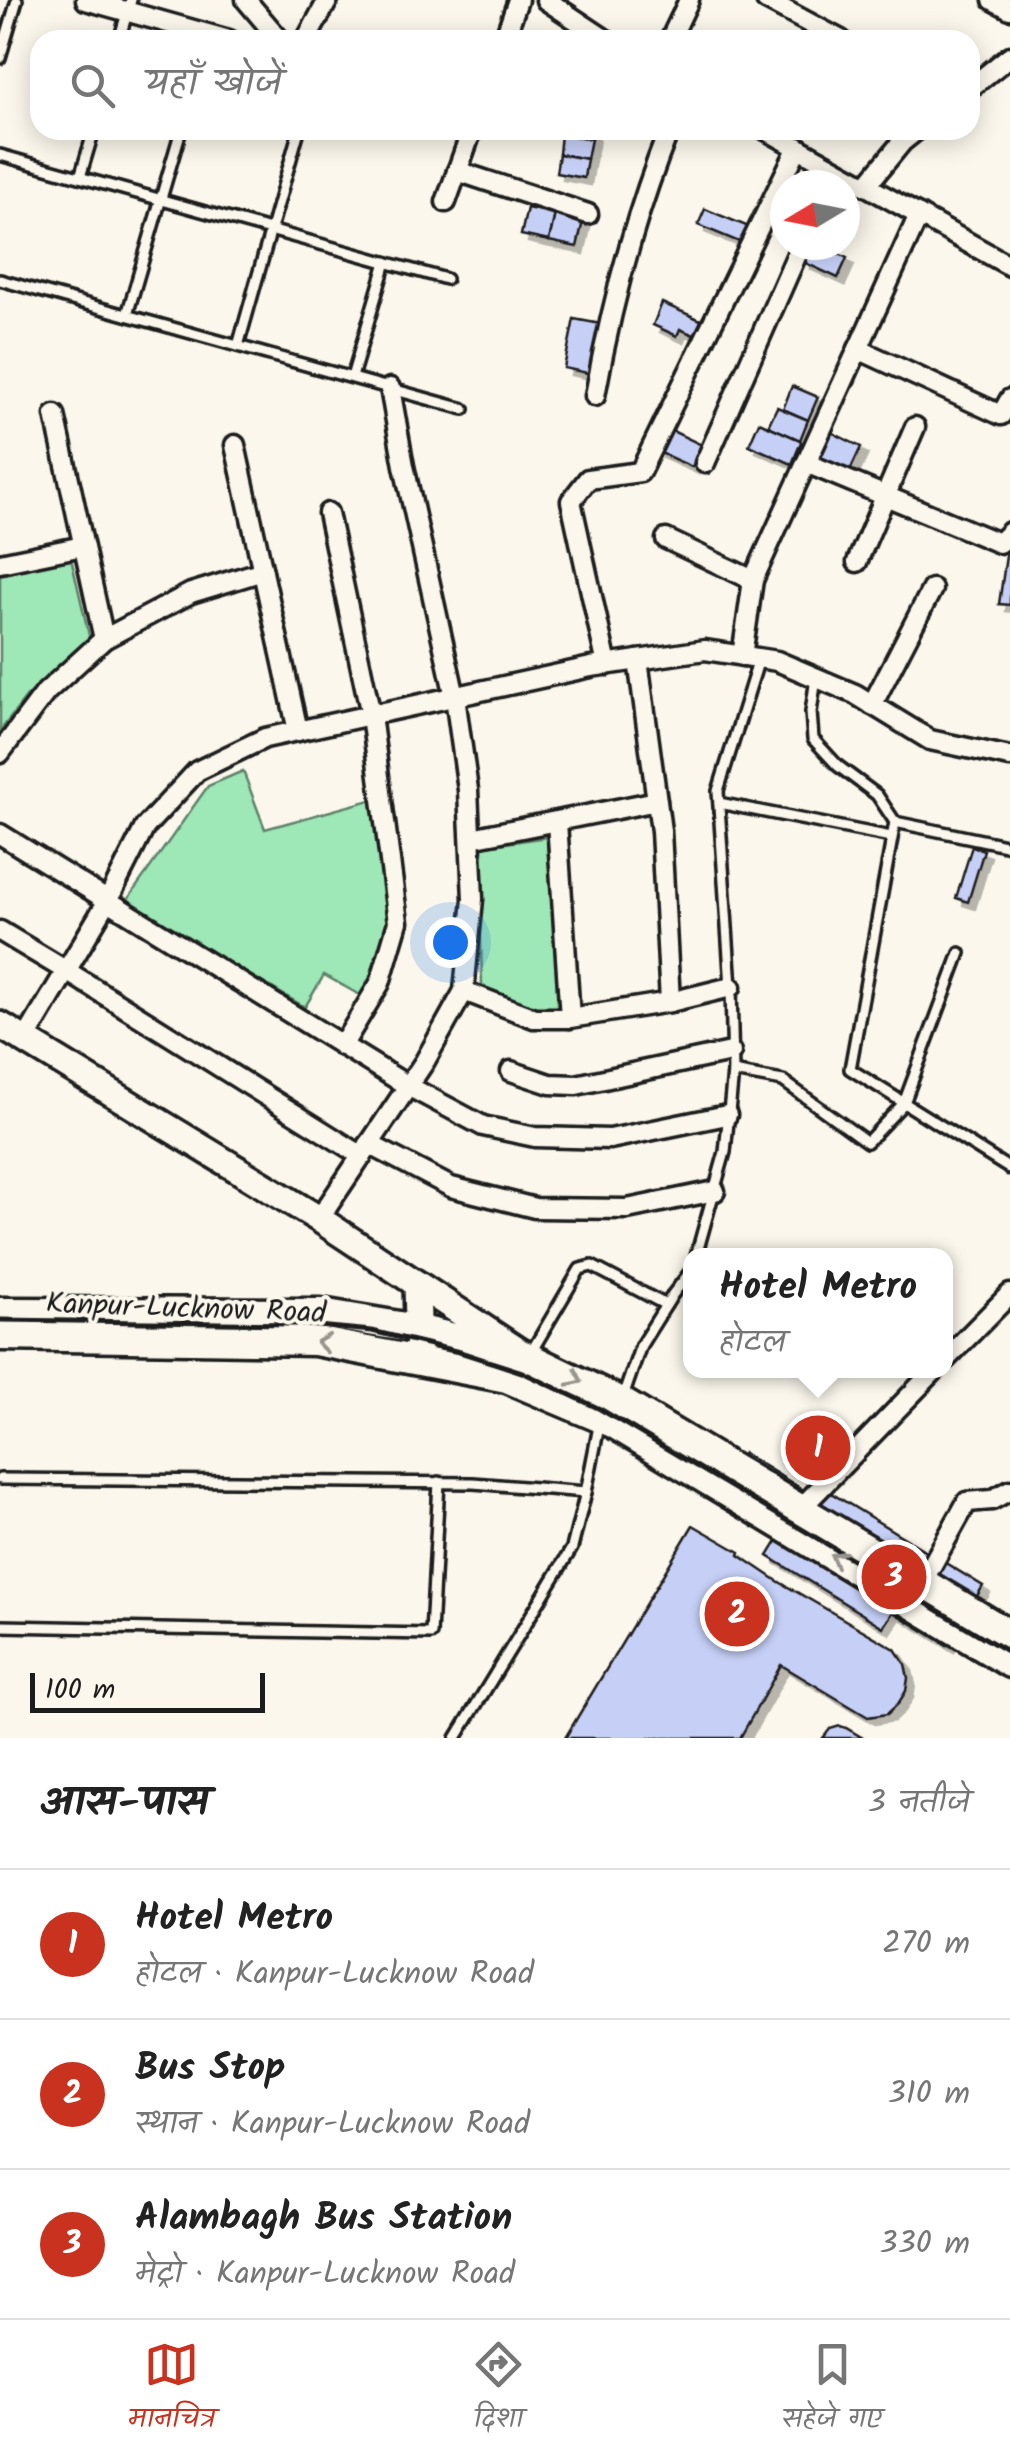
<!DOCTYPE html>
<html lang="hi">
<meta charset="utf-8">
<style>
body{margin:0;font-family:Kalam,"Playpen Sans Deva",sans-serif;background:#f2f2f2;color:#222}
.compass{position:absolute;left:770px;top:170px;width:90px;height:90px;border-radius:50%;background:#fff;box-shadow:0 5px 25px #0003;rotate:260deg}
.scale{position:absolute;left:30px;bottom:25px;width:235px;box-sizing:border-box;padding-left:10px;border:5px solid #1c1c1c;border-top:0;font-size:28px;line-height:35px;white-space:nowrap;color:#1c1c1c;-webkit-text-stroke:8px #fbf7ec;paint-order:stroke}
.you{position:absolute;left:450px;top:942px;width:35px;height:35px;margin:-25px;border:8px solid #fff;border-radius:50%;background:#1a73e8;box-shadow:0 0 0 15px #1a73e833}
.badge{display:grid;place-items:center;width:65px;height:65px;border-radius:50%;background:#c8321e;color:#fff;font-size:32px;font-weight:700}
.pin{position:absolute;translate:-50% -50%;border:5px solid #fff;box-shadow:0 2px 10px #0006}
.popup{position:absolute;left:683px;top:1248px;width:270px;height:130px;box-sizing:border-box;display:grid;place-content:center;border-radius:20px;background:#fff;filter:drop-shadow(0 2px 8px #0005);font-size:32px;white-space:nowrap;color:#767676}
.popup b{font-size:38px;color:#222}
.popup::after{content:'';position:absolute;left:50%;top:100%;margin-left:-20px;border:20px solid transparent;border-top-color:#fff}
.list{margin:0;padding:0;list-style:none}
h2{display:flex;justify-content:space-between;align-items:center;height:130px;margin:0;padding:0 40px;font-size:42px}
h2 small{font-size:32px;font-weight:400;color:#767676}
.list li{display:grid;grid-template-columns:65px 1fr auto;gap:30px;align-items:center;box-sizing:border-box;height:150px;padding:0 40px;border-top:2px solid #e0e0e0}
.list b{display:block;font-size:38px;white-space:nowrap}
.list p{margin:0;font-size:32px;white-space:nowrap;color:#767676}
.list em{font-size:32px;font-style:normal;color:#767676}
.icon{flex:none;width:55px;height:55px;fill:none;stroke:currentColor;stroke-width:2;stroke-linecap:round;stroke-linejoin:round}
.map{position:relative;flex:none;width:1010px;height:1738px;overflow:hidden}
.search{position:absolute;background:#fff;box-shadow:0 5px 25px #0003;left:30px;right:30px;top:30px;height:110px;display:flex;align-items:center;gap:25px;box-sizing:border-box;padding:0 35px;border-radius:30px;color:#767676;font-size:38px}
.sheet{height:580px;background:#fff}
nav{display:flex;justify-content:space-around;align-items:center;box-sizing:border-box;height:140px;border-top:2px solid #e0e0e0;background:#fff;font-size:28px;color:#767676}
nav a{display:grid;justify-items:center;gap:5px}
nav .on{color:#c8321e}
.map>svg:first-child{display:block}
.green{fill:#9ee7b7;stroke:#5d826a;stroke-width:2.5}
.building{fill:#c6d0f7;stroke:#1c1c1c;stroke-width:2.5;filter:url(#shadow)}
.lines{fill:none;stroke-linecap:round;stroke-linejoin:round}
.lane-casing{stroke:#1c1c1c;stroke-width:16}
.street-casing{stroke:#1c1c1c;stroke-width:25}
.secondary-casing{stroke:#1c1c1c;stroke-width:32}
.primary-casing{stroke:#1c1c1c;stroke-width:35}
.lane{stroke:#fbf7ec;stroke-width:9}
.street{stroke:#fbf7ec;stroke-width:18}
.secondary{stroke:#fbf7ec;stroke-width:25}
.primary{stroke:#fbf7ec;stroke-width:28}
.rail{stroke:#1c1c1c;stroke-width:5}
.oneway{stroke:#97948e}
.labels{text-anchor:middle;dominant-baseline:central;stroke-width:8;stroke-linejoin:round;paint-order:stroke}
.street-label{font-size:30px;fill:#1c1c1c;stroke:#fbf7ec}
</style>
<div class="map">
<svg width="1010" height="1738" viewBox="0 0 1010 1738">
<defs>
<filter id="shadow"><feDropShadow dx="7" dy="7" stdDeviation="0" flood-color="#0004"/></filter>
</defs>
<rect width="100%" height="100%" fill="#fbf7ec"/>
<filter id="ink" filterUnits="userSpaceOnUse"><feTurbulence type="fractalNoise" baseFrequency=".01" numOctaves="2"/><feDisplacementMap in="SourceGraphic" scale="20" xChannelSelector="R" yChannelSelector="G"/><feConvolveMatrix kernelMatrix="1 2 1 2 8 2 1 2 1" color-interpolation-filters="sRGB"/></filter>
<g filter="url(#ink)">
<g class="green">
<path d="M71 558 90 640 27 696 0 731V575Z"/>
<path d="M243 771 265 829 385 796 392 949 365 998 324 975 305 1007 125 903 208 786Z"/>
<path d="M547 837 559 1007 534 1009 482 987 479 847Z"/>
</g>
<g class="building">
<path d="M562 130H592L591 139 561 134Z"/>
<path d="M561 134 591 139 587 159 559 154Z"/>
<path d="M559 154 587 159 584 178 556 173Z"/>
<path d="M527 208 555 214 549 241 521 235Z"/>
<path d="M705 209 751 228 744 244 698 225Z"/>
<path d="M555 214 583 221 577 247 549 241Z"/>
<path d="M811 245H821L847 258 838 278 803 262Z"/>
<path d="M662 303 703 321 696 336 680 329 677 336 653 325Z"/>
<path d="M574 319 601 324 592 374 564 368Z"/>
<path d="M792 386 818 397 808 420 783 409Z"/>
<path d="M777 407 808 420 800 440 768 426Z"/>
<path d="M759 422 800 440 801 442 792 464 749 445Z"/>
<path d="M666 428 702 445 692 467 656 451Z"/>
<path d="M827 430 861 447 848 475 813 457Z"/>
<path d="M1007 549H1010V605L999 604Z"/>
<path d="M972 846 984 850 968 902 956 898Z"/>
<path d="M743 1453 807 1492 813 1482 983 1586 977 1596 1010 1617V1675L951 1639 947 1645 893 1612 883 1627 768 1556 781 1535 717 1496Z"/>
<path d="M693 1525 740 1552 739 1555 776 1580 895 1649 905 1664 908 1678 906 1691 898 1704 887 1714 868 1717 781 1665 740 1738H565Z"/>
<path d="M840 1726 846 1728 863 1738H823L830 1729Z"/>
</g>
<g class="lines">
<g class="lane-casing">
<g id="lane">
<path d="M119 40 131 0"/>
<path d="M0 58 17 0"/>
<path d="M0 155 446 279"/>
<path d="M80 177 94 130"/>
<path d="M0 280 464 409"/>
<path d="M127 315 181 130"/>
<path d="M238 346 299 130"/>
<path d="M352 377 386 262"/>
<path d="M816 678 811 712 813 739 838 766 877 795 895 822 1010 846"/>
<path d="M719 803 891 837"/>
<path d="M895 822 850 1069 1010 1169"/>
<path d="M733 1072 783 1081 867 1142 904 1103 960 953"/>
<path d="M696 1256 725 1152 733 1072 731 987 718 791 759 659"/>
<path d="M530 1354 580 1269 592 1266 666 1305"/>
<path d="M622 1400 641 1345 673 1294 690 1272"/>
<path d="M0 1479 473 1483 586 1492"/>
<path d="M0 1626 431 1634 439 1482"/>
<path d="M456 1738 572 1548 586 1492 600 1421"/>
</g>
</g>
<g class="street-casing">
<g id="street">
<path d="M86 0 229 40"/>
<path d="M246 0 280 40"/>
<path d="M546 0 606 40"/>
<path d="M766 0 841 40"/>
<path d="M993 0 1010 9"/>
<path d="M306 40 328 0"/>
<path d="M504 40 518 0"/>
<path d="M670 40 689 0"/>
<path d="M970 88 1010 56"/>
<path d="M766 130 1010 266"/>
<path d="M457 171 588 214"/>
<path d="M866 186 902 142 917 130"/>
<path d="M446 202 472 130"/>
<path d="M858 349 1001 415 1010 399"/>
<path d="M595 396C611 306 635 215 669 130"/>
<path d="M55 415 104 639"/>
<path d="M235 445 298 731"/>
<path d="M705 463 801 245"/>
<path d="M806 463 999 543 1010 532"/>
<path d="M328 513 371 715 398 922 380 983 342 1046"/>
<path d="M666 539 753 580"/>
<path d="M857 562 915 427"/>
<path d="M0 563 83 546"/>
<path d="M742 656 753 580 919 215"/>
<path d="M638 660 661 831 670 1002"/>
<path d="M607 665 571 501 588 479 640 472 798 147"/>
<path d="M872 705 932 589"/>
<path d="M0 753 46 692 104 639 191 593 263 571"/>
<path d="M557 822 570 1018"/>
<path d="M0 834 408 1086 483 1126 535 1137 610 1139 727 1115"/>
<path d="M471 838 657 801"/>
<path d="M0 931 65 970 362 1156"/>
<path d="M464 991 534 1018H570L670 1002 731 987"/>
<path d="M25 1040 107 902 145 827 197 771 265 738 591 667 705 650 777 661 855 694 930 740 1010 757"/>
<path d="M511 1071 550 1084 576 1085 731 1052"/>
<path d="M369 1144 451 1187 535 1208 627 1209 715 1191"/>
<path d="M319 1219 425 1061 464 991 473 899 468 790 455 697 404 466 390 388"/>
<path d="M946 1359 1010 1294"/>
<path d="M801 1508 935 1370"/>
<path d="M923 1581 967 1502 992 1500 1010 1490"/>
</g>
</g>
<g class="secondary-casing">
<g id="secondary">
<path d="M0 1025 319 1219 520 1352"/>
<path d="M417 1284 419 1359"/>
</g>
</g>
<g class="primary-casing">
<g id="primary">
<path d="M0 1312 321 1313 417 1329 524 1355 621 1402 1010 1635"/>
<path d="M0 1336 315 1341 507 1378 613 1423 1010 1663"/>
</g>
</g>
<use href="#lane" class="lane"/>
<use href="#street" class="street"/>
<use href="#secondary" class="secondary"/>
<use href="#primary" class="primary"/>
<path class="rail" d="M0 1320 297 1324 372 1331 460 1352 522 1372 600 1409 1010 1653"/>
</g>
<defs><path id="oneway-chevron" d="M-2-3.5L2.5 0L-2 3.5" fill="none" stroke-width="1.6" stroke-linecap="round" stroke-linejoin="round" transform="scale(2.5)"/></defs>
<g class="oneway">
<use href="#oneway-chevron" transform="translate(323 1343) rotate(-173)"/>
<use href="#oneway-chevron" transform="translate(576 1379) rotate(25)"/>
<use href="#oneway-chevron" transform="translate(837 1558) rotate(-151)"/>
</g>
</g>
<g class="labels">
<g class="street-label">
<text transform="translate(186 1309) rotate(2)">Kanpur-Lucknow Road</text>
</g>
</g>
</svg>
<svg class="compass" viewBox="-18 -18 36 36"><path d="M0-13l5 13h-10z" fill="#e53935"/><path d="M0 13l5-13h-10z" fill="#767676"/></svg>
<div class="scale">100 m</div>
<div class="you"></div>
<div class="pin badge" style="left:818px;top:1448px">1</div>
<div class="popup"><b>Hotel Metro</b>होटल</div>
<div class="pin badge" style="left:737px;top:1614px">2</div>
<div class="pin badge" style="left:894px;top:1577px">3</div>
<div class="search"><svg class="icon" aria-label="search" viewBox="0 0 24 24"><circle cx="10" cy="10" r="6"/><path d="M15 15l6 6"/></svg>यहाँ खोजें</div>
</div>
<section class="sheet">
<h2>आस-पास<small>3 नतीजे</small></h2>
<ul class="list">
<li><span class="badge">1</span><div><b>Hotel Metro</b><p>होटल · Kanpur-Lucknow Road</p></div><em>270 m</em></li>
<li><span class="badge">2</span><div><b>Bus Stop</b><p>स्थान · Kanpur-Lucknow Road</p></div><em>310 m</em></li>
<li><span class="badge">3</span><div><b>Alambagh Bus Station</b><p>मेट्रो · Kanpur-Lucknow Road</p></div><em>330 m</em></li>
</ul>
</section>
<nav>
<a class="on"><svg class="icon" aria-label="map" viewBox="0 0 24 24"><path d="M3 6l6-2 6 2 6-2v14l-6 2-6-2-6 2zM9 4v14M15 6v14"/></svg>मानचित्र</a>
<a><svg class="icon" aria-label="directions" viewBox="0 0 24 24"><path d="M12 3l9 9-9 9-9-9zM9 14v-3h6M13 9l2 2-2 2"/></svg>दिशा</a>
<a><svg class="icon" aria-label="saved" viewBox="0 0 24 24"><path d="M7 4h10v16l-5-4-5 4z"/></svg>सहेजे गए</a>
</nav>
